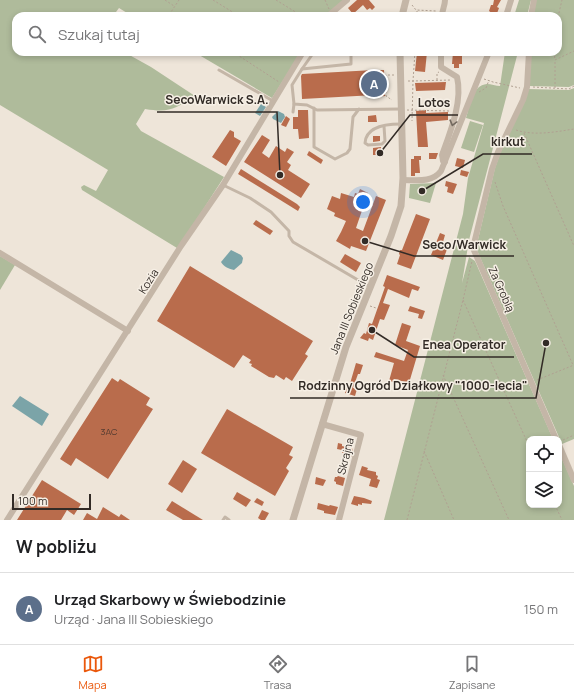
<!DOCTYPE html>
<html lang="pl">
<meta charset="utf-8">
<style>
body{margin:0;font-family:Manrope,sans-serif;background:#f6f6f6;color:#202124}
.controls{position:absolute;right:12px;bottom:12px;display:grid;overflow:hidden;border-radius:8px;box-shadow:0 2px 6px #0003}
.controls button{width:36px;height:36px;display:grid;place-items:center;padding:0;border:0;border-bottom:1px solid #e0e0e0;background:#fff;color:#202124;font:20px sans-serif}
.scale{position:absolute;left:12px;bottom:10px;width:79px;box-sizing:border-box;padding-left:4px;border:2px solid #322b26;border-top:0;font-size:11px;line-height:14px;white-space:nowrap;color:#322b26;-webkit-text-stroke:3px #f6efe5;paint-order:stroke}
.you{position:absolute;left:363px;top:202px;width:14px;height:14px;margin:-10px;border:3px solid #fff;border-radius:50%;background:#1a73e8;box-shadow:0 0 0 6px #1a73e833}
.badge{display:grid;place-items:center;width:26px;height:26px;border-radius:50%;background:#ea580c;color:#fff;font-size:13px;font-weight:700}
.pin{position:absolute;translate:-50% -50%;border:2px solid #fff;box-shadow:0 1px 4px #0006}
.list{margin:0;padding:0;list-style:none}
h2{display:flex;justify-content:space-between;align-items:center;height:52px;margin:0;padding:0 16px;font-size:17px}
h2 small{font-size:13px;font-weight:400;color:#757577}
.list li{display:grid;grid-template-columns:26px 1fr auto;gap:12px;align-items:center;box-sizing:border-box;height:72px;padding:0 16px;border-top:1px solid #e0e0e0}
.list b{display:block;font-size:15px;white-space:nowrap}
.list p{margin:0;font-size:13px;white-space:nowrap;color:#757577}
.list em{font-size:13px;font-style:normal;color:#757577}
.icon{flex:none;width:22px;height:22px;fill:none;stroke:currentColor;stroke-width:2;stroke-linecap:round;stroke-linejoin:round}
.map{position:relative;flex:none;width:574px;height:520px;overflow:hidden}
.search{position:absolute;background:#fff;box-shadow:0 2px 6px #0003;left:12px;right:12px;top:12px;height:44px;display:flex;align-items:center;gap:10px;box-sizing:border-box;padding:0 14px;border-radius:12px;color:#757577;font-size:15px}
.sheet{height:124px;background:#fff}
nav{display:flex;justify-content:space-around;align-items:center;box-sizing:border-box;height:56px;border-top:1px solid #e0e0e0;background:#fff;font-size:11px;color:#757577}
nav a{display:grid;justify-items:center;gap:2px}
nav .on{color:#ea580c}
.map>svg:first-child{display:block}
.green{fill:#afbb9b}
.water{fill:#7ba4a8}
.building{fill:#b96c4c}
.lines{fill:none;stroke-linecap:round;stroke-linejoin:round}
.path{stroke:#b0a091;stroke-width:1;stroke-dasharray:2 2;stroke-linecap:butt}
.service{stroke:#c4b6a7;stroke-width:3}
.minor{stroke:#c4b6a7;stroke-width:6}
.tertiary{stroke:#c4b6a7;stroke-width:7}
.oneway{stroke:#746a60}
.labels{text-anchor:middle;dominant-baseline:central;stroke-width:3;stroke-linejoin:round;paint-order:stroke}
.number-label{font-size:9px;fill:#543b30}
.street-label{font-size:11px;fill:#322b26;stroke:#f6efe5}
.leader{fill:none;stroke:#322b26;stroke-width:1.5}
.callout-dot{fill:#322b26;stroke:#f6efe5;stroke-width:1.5}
.callout-label{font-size:12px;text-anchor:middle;font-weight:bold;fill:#322b26;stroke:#f6efe5;stroke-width:3;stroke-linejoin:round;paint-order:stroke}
</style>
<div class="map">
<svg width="574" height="520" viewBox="0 0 574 520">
<rect width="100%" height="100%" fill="#eee5d9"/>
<g class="green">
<path d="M0 0H344L326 16H132L119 8 113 16H16V52H124L151 67 195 96C174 109 170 113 145 109L136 124 141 131 224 177 179 247 177 248 82 190 81 187 84 185 96 191 108 170 0 105Z"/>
<path d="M519 0H531L527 16H514Z"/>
<path d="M536 0H574V85L569 87 529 86 531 52H558V16H533Z"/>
<path d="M194 52H301L272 98Z"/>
<path d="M505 52H518L469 240 462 283 469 257 475 261 553 439H529V505H559V452L574 486V520H384L463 214 468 178 484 123 466 118C470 106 472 85 487 84 491 84 496 86 500 86Z"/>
<path d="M574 88V439L562 444 476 248 495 168 501 151 528 89 569 90Z"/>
<path d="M470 121 483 125 474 152 461 148Z"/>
<path d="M436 183 430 203 409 198 410 184Z"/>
<path d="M0 256 15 265 0 290Z"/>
</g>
<g class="water">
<path d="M261 104 266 107 260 116 255 113Z"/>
<path d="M278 111 284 114 285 117 281 123 273 119 272 117Z"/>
<path d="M231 250 241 255 243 258 242 263 234 270C229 269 224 267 221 262Z"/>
<path d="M20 396 49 414 42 426 12 406Z"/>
</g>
<g class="building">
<path d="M357 0H369L375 7 372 10 370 8 367 10 363 5 353 14 348 8Z"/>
<path d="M494 0H501L497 7 499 8 496 16 489 11 491 5H493Z"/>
<path d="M417 52H427L425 72 415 71Z"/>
<path d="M453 52H462V64H459V68H454V64H452Z"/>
<path d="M374 70H384L385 96 375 97V95L302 99 301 76 302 74Z"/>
<path d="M446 82 445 90 416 91 415 83Z"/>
<path d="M298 110H308L309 138 299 139 298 129H293V117H298Z"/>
<path d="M426 110V113L448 112V120L426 122 428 147H418L416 111Z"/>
<path d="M376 115 377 122H368V116Z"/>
<path d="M286 116 290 119 286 127 281 125Z"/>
<path d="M230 130 234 132V137L241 141 226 166 212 157Z"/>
<path d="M262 135 270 140 262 153 269 158 276 146 285 152 287 148 294 152 287 162 291 165 288 170 310 184 301 198 244 162Z"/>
<path d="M373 136H380V141L373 142Z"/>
<path d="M381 147V155H373V148Z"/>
<path d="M309 151 323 160 321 164 307 155Z"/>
<path d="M429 153H438L436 159H429Z"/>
<path d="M414 156H421V160H419L420 173H415V176H411V159H414Z"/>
<path d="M457 158 465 160 463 168 455 166Z"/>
<path d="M241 169 297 204 300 207 298 211 238 174Z"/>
<path d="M461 170 469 172 467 177 460 175Z"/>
<path d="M446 181 457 184 453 194 447 192 448 187 445 186Z"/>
<path d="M360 189 368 193 356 228 363 231 376 196 386 200 366 251 351 246 350 249 336 241 341 232 346 221 334 216 335 213 327 209 332 196 340 199 341 193 354 197 355 193 358 194Z"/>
<path d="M416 214 430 219 411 269 397 264 400 255 399 254 400 250H402Z"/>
<path d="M256 220 273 231 270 235 253 224Z"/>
<path d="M440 233 445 235 443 242 449 244 443 260 431 255Z"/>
<path d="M345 254 361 263 356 272 340 262Z"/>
<path d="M190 266 313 341 305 354 308 356 292 381 286 377 284 380 276 375 274 378 269 377 251 366 252 364 249 363 251 360 243 355 234 368 157 321Z"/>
<path d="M387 275 420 287 418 291 412 289 409 298 388 289 383 303 390 305 384 320 380 319 373 340 369 338 368 341 360 338 364 333 366 334 369 323 372 324 385 287 383 286Z"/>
<path d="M410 306 425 311 422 319 418 318 419 314 408 311Z"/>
<path d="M402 323 411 326 406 341 420 346 409 383 394 379 393 382 389 381 394 363 374 357 376 352 404 361 408 350 395 345Z"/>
<path d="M356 363 363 365 360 374H358L353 388 357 389 355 396 345 393 347 386 349 387Z"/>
<path d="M112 378 118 382 120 379 150 398 146 405 153 409 108 479 76 458 71 466 60 459Z"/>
<path d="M227 409 293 447 289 455 293 457 286 468 289 471 275 496 201 453Z"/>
<path d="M338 443 342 444V446L353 449 351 457 343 455 344 453H342V450L337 449Z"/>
<path d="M183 460 197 469 182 493 168 484Z"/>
<path d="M362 466 368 468 367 470 376 472V475L378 476 377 479 380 480 377 488 369 486 371 479 359 475Z"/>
<path d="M338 476 345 478 343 486 336 484V482L334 481 335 477H337Z"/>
<path d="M316 477 326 480 323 486 315 484Z"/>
<path d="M42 480 81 504 74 515 67 510 61 520H17Z"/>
<path d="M237 492 251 500 246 507 233 499Z"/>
<path d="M354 496 364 498 372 501 371 504 362 503V505L358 504V506L351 504Z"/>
<path d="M257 498 264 502 262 506 254 502Z"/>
<path d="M172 501 203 520H183L166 510Z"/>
<path d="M318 503 329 506 330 505 338 507 335 515 324 513V511L317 509Z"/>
<path d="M103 507 119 517 121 514 130 520H83L87 513 97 519Z"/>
<path d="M262 510 269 513 265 520H261L258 518Z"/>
</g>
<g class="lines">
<g class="path">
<path d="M165 0 174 6"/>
<path d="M213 0 239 16"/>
<path d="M276 0 302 16"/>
<path d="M325 0 329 9"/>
<path d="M412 5 416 10 436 11"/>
<path d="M177 16 171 12 179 0"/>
<path d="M417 16V11"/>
<path d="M558 17 562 0"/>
<path d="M233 52 279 82"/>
<path d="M415 52 413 81 451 80"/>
<path d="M554 52 555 60"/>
<path d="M384 75H394"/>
<path d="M386 75V96L392 100"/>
<path d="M484 79 493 82 520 88"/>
<path d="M437 80V73L439 72"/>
<path d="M408 81H413L412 121"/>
<path d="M533 87 569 89 574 86"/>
<path d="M555 88V60L574 51"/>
<path d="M479 92 486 88 489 80"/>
<path d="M407 110 449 111"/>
<path d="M516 130C534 136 555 132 574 129"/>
<path d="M524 133 574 246"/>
<path d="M495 182 503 206 573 365"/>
<path d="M463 300 529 446"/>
<path d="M370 306 376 308"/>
<path d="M443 375 509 520"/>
<path d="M537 380 574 365"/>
<path d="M563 440 574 435"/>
<path d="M424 451 454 520"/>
<path d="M555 505 562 520"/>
<path d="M407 520 463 300 472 261"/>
</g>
<g class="service">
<path d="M314 52 302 69 292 85 294 104 307 105 317 110 401 109"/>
<path d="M302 69 351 64V52"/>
<path d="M219 70 273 101"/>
<path d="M314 108V147L335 159 347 153 350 149 353 117 359 109"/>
<path d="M293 112 294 104"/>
<path d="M384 126 385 141 382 144 368 145 365 143C366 126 387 124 401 124"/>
<path d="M223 185 250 198 271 212 289 231V236L293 242 370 287"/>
<path d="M223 520 225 517 229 520"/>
</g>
<g class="minor">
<path d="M328 16 347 0"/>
<path d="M442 16C442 10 445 6 445 0"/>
<path d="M506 16 511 0"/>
<path d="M531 16 534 0"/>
<path d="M441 52V67L457 77C463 101 450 133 442 155L443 161 445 162"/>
<path d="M529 52 527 87 523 100 498 152 492 169 473 248 556 439"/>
<path d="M403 180C416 180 432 183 441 171L489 52"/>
<path d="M0 253 128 331"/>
<path d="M322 424 361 435 339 520"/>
<path d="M559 445 574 480"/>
<path d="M7 520 181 246 223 185 303 52"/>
</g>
<g class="tertiary">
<path d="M402 16 406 0"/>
<path d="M293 520 346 347 391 236 401 206 403 178 400 52"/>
</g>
</g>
<defs><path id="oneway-chevron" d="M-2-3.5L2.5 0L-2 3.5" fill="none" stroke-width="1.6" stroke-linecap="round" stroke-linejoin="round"/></defs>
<use class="oneway" href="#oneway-chevron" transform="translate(453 123) rotate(105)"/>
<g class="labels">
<g class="number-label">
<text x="109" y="431">3AC</text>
</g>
<g class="street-label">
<text transform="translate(148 281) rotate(-58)">Kozia</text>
<text transform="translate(502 289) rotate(66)">Za Groblą</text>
<text transform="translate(351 308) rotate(-68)">Jana III Sobieskiego</text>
<text transform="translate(345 456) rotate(-76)">Skrajna</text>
</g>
</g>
<path class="leader" d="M280 175L277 112H157M380 153L410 115H458M422 191L483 154H532M365 241L414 256H514M372 330L414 357H514M546 343L536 398H290"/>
<g class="callout-dot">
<circle cx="280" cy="175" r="4"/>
<circle cx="380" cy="153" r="4"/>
<circle cx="422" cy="191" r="4"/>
<circle cx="365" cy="241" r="4"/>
<circle cx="372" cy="330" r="4"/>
<circle cx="546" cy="343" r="4"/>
</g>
<g class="callout-label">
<text x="217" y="104">SecoWarwick S.A.</text>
<text x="434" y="107">Lotos</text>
<text x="508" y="146">kirkut</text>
<text x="464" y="249">Seco/Warwick</text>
<text x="464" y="349">Enea Operator</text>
<text x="413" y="390">Rodzinny Ogród Działkowy "1000-lecia"</text>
</g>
</svg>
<div class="controls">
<button><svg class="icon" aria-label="locate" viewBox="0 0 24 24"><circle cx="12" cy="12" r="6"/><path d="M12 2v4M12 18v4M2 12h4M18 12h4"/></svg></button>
<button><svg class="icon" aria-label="layers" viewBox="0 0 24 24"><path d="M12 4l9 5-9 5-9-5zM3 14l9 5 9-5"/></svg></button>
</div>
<div class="scale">100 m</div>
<div class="you"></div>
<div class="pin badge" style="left:374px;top:84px;background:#5c6f8a">A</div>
<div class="search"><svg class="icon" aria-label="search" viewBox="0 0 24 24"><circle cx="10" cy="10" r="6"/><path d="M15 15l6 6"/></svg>Szukaj tutaj</div>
</div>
<section class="sheet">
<h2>W pobliżu<small></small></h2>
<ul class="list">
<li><span class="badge" style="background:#5c6f8a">A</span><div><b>Urząd Skarbowy w Świebodzinie</b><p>Urząd · Jana III Sobieskiego</p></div><em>150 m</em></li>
</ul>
</section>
<nav>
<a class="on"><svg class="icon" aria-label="map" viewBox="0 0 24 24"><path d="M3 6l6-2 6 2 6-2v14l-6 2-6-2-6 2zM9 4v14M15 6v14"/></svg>Mapa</a>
<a><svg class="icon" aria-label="directions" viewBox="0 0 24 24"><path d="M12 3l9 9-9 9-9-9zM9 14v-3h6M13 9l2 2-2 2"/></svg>Trasa</a>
<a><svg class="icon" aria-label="saved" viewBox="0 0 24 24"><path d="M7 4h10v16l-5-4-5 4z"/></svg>Zapisane</a>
</nav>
